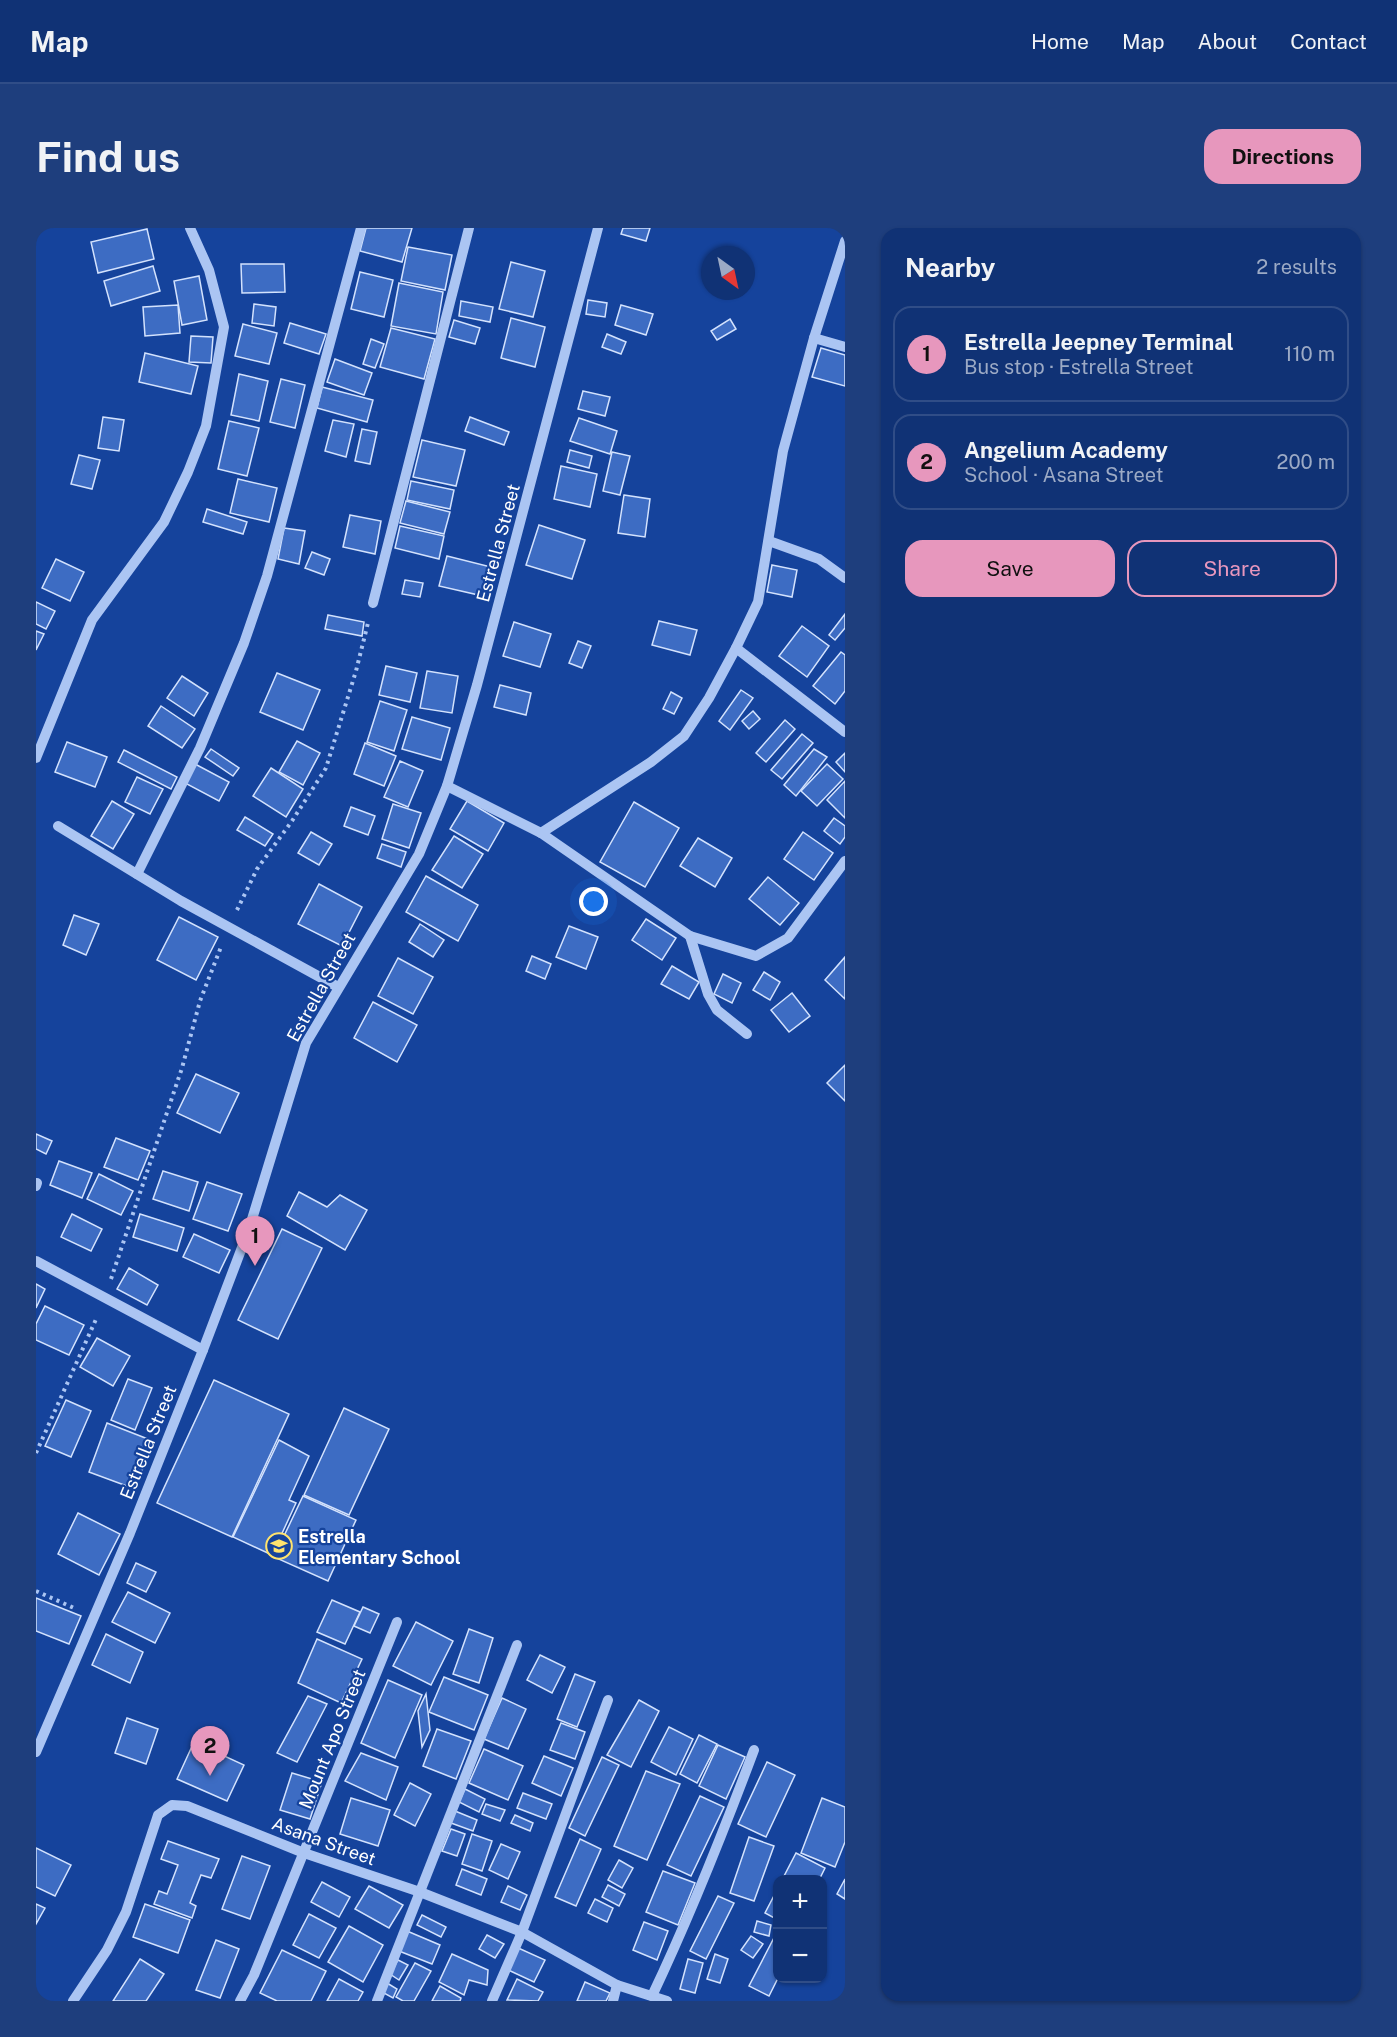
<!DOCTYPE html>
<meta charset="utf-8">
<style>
body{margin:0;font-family:"Public Sans",sans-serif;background:#1e3e7d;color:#f1f3f6}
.controls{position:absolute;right:18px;bottom:18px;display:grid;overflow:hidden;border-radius:12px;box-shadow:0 2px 4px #0004}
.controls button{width:54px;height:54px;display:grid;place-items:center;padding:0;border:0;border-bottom:2px solid #304d87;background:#103275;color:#f1f3f6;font:30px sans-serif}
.compass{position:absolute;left:665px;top:18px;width:54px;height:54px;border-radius:50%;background:#103275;box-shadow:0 2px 4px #0004;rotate:147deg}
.you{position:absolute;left:558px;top:674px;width:21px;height:21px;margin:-15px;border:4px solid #fff;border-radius:50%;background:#1a73e8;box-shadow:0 0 0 9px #1a73e833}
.badge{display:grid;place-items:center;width:39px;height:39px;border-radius:50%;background:#e797bd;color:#111;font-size:20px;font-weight:700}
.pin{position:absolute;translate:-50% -50px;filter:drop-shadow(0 2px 3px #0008)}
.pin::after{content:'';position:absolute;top:32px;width:21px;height:18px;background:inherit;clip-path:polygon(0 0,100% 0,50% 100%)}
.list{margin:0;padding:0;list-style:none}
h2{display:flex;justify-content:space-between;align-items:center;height:78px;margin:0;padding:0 24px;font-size:26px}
h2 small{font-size:20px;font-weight:400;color:#9caac5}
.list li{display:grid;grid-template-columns:39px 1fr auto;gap:18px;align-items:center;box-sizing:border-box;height:96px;margin:0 12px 12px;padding:0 12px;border:2px solid #304d87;border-radius:18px}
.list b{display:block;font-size:22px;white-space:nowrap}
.list p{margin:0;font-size:20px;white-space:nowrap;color:#9caac5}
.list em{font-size:20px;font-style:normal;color:#9caac5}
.actions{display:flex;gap:12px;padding:18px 24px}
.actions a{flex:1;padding:14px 0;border:2px solid #e797bd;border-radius:18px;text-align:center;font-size:21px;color:#e797bd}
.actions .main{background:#e797bd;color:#111}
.map{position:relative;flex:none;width:809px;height:1773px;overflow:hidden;border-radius:18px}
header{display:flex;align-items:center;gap:36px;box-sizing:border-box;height:84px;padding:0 30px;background:#103275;border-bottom:2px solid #304d87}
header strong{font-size:28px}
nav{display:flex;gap:33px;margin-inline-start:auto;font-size:21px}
.intro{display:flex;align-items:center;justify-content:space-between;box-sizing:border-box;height:144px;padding:0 36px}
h1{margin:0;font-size:42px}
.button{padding:15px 27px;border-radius:18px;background:#e797bd;color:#111;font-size:21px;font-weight:700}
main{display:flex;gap:36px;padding:0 36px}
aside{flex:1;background:#103275;border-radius:18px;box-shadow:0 2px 4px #0004}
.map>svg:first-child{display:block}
.building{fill:#3d6cc3;stroke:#d3e2fd;stroke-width:1.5}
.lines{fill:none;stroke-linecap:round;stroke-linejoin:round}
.path{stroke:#abc5f3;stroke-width:4;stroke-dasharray:3 4.5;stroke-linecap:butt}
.minor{stroke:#abc5f3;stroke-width:10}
.labels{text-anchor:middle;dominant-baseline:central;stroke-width:4.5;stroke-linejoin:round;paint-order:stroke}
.street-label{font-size:18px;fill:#fff;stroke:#15439c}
.poi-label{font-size:18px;font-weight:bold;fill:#fff;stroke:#15439c;text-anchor:start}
</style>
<header>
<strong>Map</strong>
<nav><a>Home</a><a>Map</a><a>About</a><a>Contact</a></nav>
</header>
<div class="intro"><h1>Find us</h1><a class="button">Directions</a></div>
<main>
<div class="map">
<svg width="809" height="1773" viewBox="0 0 809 1773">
<rect width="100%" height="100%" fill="#15439c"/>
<g class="building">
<path d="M330 0H376L366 34 324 23Z"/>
<path d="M587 0H614L610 13 585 6Z"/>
<path d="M111 1 118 31 62 45 55 14Z"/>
<path d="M372 19 416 27 409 62 365 53Z"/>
<path d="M475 34 509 43 497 89 463 81Z"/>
<path d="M205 36H248L249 64 206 65Z"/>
<path d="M117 38 124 63 75 78 68 53Z"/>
<path d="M324 44 357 52 348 89 315 81Z"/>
<path d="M163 48 171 92 146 97 138 53Z"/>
<path d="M363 55 407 64 400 106 355 98Z"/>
<path d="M552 72 571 75 569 89 550 86Z"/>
<path d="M425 73 457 79 454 94 423 88Z"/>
<path d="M218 76 240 79 238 98 216 95Z"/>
<path d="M142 77 144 105 109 108 107 79Z"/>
<path d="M585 77 617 86 610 107 579 97Z"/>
<path d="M475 90 509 99 499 139 465 130Z"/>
<path d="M694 91 700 101 681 112 675 103Z"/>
<path d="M418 92 444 100 439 116 413 109Z"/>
<path d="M254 95 290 106 283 126 248 115Z"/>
<path d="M207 96 241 105 233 136 199 128Z"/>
<path d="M355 100 399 111 388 151 344 139Z"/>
<path d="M571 106 590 114 585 126 566 119Z"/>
<path d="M155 108 177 109 175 135 153 134Z"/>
<path d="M335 111 348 116 339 140 327 136Z"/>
<path d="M785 120 809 127V158L776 149Z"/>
<path d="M109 125 162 138 155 166 103 154Z"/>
<path d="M299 131 336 145 328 167 291 154Z"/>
<path d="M203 146 232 153 223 193 195 187Z"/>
<path d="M245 151 269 157 259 200 234 194Z"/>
<path d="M286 159 337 172 331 194 281 180Z"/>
<path d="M547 163 574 169 569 188 542 181Z"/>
<path d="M67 189 88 192 83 223 62 220Z"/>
<path d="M434 189 473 204 468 217 429 203Z"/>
<path d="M543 190 581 203 574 226 534 213Z"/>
<path d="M297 192 318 196 310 229 289 223Z"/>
<path d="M193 193 223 200 211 248 182 241Z"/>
<path d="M326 201 341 204 334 236 319 233Z"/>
<path d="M386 212 429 222 420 258 377 249Z"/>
<path d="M534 222 556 228 553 240 531 234Z"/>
<path d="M576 224 594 228 584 267 567 263Z"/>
<path d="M43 227 64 232 56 261 35 256Z"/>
<path d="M525 238 561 246 554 279 518 271Z"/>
<path d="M202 251 241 260 233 294 194 285Z"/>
<path d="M375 253 418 262 414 281 371 272Z"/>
<path d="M588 267 614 271 609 309 582 305Z"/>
<path d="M370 273 414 284 408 306 364 295Z"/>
<path d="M171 281 211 294 207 306 167 294Z"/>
<path d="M314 287 345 293 339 326 307 319Z"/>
<path d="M503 297 549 312 536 351 490 337Z"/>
<path d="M364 298 408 308 403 331 359 320Z"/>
<path d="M248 300 269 303 263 336 242 331Z"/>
<path d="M276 324 294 331 288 347 269 340Z"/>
<path d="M411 328 455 339 447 368 403 358Z"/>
<path d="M20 331 48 344 34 373 6 360Z"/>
<path d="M736 337 761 342 756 369 731 364Z"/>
<path d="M369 352 387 355 384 369 366 366Z"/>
<path d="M0 374 19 383 10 401 0 396Z"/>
<path d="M809 386V400L799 412 793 407Z"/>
<path d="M292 387 328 394 326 408 289 401Z"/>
<path d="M623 393 661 402 654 427 616 417Z"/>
<path d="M478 394 515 406 504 439 467 428Z"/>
<path d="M766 398 793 418 771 449 743 428Z"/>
<path d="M0 403 8 406 0 422Z"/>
<path d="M542 413 555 418 546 440 533 435Z"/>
<path d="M805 424 809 427V463L799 476 777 458Z"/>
<path d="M350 438 381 445 374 474 343 467Z"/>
<path d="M391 443 422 448 416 485 384 480Z"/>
<path d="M241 445 284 462 267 502 224 484Z"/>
<path d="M146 448 172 465 158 488 131 470Z"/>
<path d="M464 457 495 465 490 487 458 479Z"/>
<path d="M705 462 717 470 694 502 683 493Z"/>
<path d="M635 464 646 470 638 486 627 481Z"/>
<path d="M344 473 371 482 358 523 331 514Z"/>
<path d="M125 478 159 501 146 520 112 498Z"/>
<path d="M717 483 724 491 713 501 706 493Z"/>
<path d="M376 489 414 500 405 532 366 521Z"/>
<path d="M749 492 759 501 730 534 720 525Z"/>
<path d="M766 506 777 515 746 551 735 542Z"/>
<path d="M261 513 284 525 267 557 243 544Z"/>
<path d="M31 514 71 529 59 559 19 544Z"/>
<path d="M329 515 360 528 348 558 318 546Z"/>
<path d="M175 521 203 540 197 548 169 529Z"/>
<path d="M778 521 791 529 760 568 748 557Z"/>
<path d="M88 522 141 549 135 561 82 534Z"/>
<path d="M809 525V544L800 534Z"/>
<path d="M364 533 387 543 372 579 348 569Z"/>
<path d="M159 536 193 554 183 573 149 555Z"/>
<path d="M791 536 807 551 781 578 765 563Z"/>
<path d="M235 540 267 561 250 589 217 568Z"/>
<path d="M101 549 127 561 114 586 89 574Z"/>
<path d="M809 553V590L791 572Z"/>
<path d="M76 573 98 586 77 621 55 608Z"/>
<path d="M431 573 468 595 452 623 414 601Z"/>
<path d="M598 574 643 600 609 659 564 634Z"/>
<path d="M357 576 385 585 373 620 346 611Z"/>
<path d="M315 579 339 588 332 607 308 598Z"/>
<path d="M209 589 237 606 229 618 201 602Z"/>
<path d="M798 590 809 598V609L804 616 788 603Z"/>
<path d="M275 604 296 616 283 637 262 625Z"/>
<path d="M767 604 797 625 778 652 748 631Z"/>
<path d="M418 608 447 626 426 660 396 642Z"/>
<path d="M662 610 696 630 679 659 644 638Z"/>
<path d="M346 616 370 624 365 639 341 630Z"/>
<path d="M390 648 442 677 422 713 370 684Z"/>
<path d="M732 649 763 675 744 697 713 671Z"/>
<path d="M283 656 326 679 306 718 262 696Z"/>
<path d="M38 687 63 696 50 727 27 717Z"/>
<path d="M143 689 182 709 160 752 121 732Z"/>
<path d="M610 691 640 710 626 732 596 712Z"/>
<path d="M384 696 408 712 397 729 373 714Z"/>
<path d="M533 698 562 709 550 741 520 729Z"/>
<path d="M496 728 515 736 509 751 490 743Z"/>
<path d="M809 729V771L789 752Z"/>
<path d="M362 730 397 749 377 786 342 768Z"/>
<path d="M636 738 663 754 653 771 625 756Z"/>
<path d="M728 744 744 754 734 772 717 762Z"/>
<path d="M687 746 705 755 696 775 678 766Z"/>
<path d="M756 765 774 788 753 804 735 782Z"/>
<path d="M337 774 381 797 361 834 318 810Z"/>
<path d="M809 837V873L791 855Z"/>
<path d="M160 846 203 865 184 905 141 885Z"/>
<path d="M0 906 16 913 10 926 0 921Z"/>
<path d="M80 910 114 923 102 952 68 939Z"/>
<path d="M23 933 56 945 46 970 14 957Z"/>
<path d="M127 943 162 954 153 983 117 971Z"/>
<path d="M63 946 97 963 85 987 51 971Z"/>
<path d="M171 954 206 966 192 1003 157 991Z"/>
<path d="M263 964 291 979 304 967 331 982 309 1022 251 988Z"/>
<path d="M36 986 66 1001 55 1023 25 1009Z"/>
<path d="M104 986 148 1000 141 1023 97 1009Z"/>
<path d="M246 1001 286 1020 242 1111 202 1092Z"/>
<path d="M158 1006 194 1022 183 1045 147 1029Z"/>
<path d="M93 1040 122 1057 111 1077 81 1061Z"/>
<path d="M0 1056 9 1061 0 1080Z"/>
<path d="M9 1078 48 1097 33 1127 0 1112V1096Z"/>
<path d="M61 1110 94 1128 77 1158 44 1139Z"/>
<path d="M92 1151 116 1160 99 1202 75 1192Z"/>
<path d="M178 1152 253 1186 196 1309 121 1275Z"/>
<path d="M30 1172 55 1183 35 1229 9 1218Z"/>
<path d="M308 1180 353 1201 313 1287 268 1267Z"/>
<path d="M71 1195 117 1213 99 1261 53 1244Z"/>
<path d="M243 1212 273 1228 253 1272 260 1275 236 1327 197 1309Z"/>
<path d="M267 1268 320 1292 292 1353 238 1329Z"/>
<path d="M42 1285 84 1306 63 1347 22 1326Z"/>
<path d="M100 1335 120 1344 110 1364 91 1355Z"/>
<path d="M92 1364 134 1385 119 1415 76 1394Z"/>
<path d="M0 1370 45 1388 33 1416 0 1403Z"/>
<path d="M296 1372 324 1384 309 1416 281 1404Z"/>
<path d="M327 1379 343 1386 334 1405 318 1398Z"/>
<path d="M380 1394 417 1413 395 1457 357 1438Z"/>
<path d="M433 1401 457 1410 443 1455 417 1446Z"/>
<path d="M70 1406 107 1424 94 1455 56 1437Z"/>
<path d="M281 1411 326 1431 305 1475 262 1455Z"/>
<path d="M504 1427 529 1439 516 1465 491 1452Z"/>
<path d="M539 1446 559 1454 541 1499 521 1491Z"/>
<path d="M408 1449 452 1467 438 1502 393 1484Z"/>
<path d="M352 1452 386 1467 359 1530 325 1515Z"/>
<path d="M390 1466 394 1502 386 1519 382 1483Z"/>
<path d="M272 1468 291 1476 261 1534 241 1525Z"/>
<path d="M466 1470 490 1481 472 1521 448 1511Z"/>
<path d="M603 1472 623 1483 595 1539 571 1527Z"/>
<path d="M91 1490 122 1501 110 1536 79 1525Z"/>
<path d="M525 1495 549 1504 539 1531 514 1522Z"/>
<path d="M633 1499 657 1511 640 1547 615 1534Z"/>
<path d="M401 1501 435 1513 420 1551 387 1538Z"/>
<path d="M663 1507 681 1516 661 1555 644 1546Z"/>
<path d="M158 1514 208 1537 191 1573 141 1551Z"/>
<path d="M682 1517 709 1529 690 1571 663 1558Z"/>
<path d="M448 1521 487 1538 472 1572 433 1555Z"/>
<path d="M325 1525 362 1539 350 1572 309 1553Z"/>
<path d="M508 1528 537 1540 525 1568 496 1555Z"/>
<path d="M566 1529 583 1537 549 1608 533 1600Z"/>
<path d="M731 1534 759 1547 730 1609 702 1596Z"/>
<path d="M610 1543 644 1556 611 1632 578 1618Z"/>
<path d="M256 1545 286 1554 274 1591 244 1582Z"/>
<path d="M374 1555 395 1566 379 1598 358 1587Z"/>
<path d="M429 1561 449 1571 443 1584 423 1574Z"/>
<path d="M487 1565 516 1576 510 1591 481 1580Z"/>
<path d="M664 1568 688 1579 655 1648 631 1637Z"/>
<path d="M315 1570 354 1582 342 1618 304 1606Z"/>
<path d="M786 1570 809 1579V1614L799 1639 765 1625Z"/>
<path d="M450 1576 469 1582 464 1593 446 1586Z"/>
<path d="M419 1583 441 1592 437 1603 415 1595Z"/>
<path d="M479 1587 497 1595 494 1603 475 1595Z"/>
<path d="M415 1601 429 1606 421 1628 406 1623Z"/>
<path d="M436 1606 456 1613 446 1643 426 1636Z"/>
<path d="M713 1609 738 1618 718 1673 694 1665Z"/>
<path d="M544 1611 565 1621 540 1678 519 1669Z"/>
<path d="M132 1613 183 1631 175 1650 165 1647 154 1675 160 1678 156 1690 118 1676 123 1663 131 1666 142 1637 125 1631Z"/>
<path d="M465 1616 484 1624 472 1651 453 1642Z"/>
<path d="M0 1620 35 1637 19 1668 0 1659Z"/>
<path d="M760 1625 789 1640 783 1652H746Z"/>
<path d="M206 1628 234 1638 214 1691 186 1681Z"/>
<path d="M583 1632 597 1640 586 1660 572 1652Z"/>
<path d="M426 1641 451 1651 445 1667 420 1657Z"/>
<path d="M627 1643 659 1655 642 1697 610 1684Z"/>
<path d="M809 1651V1671L801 1666Z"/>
<path d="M286 1654 314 1669 303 1689 275 1674Z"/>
<path d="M572 1657 589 1666 583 1678 566 1669Z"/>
<path d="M333 1658 367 1677 353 1700 319 1681Z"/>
<path d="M472 1658 491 1667 484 1682 465 1674Z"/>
<path d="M742 1660V1692L729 1685Z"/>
<path d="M682 1668 698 1675 670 1731 654 1723Z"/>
<path d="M559 1671 577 1680 571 1694 552 1685Z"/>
<path d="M0 1676 9 1680 0 1696Z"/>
<path d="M109 1676 154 1692 142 1725 97 1709Z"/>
<path d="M273 1686 300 1700 283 1730 257 1717Z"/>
<path d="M386 1687 410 1699 405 1709 381 1697Z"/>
<path d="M721 1693 735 1697 733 1708 718 1704Z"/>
<path d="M608 1694 632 1703 621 1732 597 1722Z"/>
<path d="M313 1698 347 1717 327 1754 292 1734Z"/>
<path d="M742 1702V1750L733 1768 713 1758Z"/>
<path d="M371 1703 404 1717 396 1736 363 1723Z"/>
<path d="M451 1707 468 1716 459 1730 443 1721Z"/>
<path d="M715 1708 727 1716 717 1730 705 1722Z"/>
<path d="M180 1712 203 1721 184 1770 160 1762Z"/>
<path d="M480 1719 509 1732 498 1754 470 1741Z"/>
<path d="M246 1722 290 1743 275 1773H241L224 1765Z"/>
<path d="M416 1726 452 1742 451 1757 433 1752 428 1767 403 1754Z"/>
<path d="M679 1726 692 1731 684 1755 671 1751Z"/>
<path d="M104 1731 128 1746 110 1773H77Z"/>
<path d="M652 1731 667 1735 659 1765 644 1761Z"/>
<path d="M362 1732 372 1737 363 1752 354 1746Z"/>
<path d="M379 1735 395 1743 378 1773H367L360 1769Z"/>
<path d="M303 1751 327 1764 322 1773H291Z"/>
<path d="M481 1751 507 1764 502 1773 471 1772Z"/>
<path d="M549 1754 574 1765 570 1773H541Z"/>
<path d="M351 1755 361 1761 357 1770 346 1764Z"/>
<path d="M404 1758 425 1770 424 1773H396Z"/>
</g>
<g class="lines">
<g class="path">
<path d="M201 682 221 641 256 593 290 540 320 443 332 395"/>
<path d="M75 1051 146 840 164 773 185 719"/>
<path d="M0 1225 61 1089"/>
<path d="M0 1363 38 1380"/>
</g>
<g class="minor">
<path d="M778 110 809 119"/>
<path d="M733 313 783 331 809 350"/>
<path d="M337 375 433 0"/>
<path d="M700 420 809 504"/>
<path d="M0 530 56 392 128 294 152 244 170 198 188 99 173 42 154 0"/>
<path d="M411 558 505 605 654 708 720 728 752 710 809 633"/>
<path d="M22 598 145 673 302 759"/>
<path d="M505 605 615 534 648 508 673 470 700 420 722 374 747 223 778 110 809 13"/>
<path d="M101 646 164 520 208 415 231 348 325 0"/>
<path d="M654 708 672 766 681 782 711 806"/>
<path d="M0 958 1 955"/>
<path d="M0 1033 167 1122"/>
<path d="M0 1524 94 1305 167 1122 213 1001 270 815 383 626 411 558 441 457 562 0"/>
<path d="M616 1768C654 1688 687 1605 718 1522"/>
<path d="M37 1773 71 1722 90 1684 122 1587 136 1577 151 1578 268 1625 384 1664 486 1704 581 1757 631 1773"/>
<path d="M204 1773 218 1747 361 1394"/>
<path d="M341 1773 481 1417"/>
<path d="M456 1773 486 1704 572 1472"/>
<path d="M577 1773 581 1757"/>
</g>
</g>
<defs>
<g id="school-ring" transform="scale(1.35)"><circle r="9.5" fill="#15439c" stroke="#ffe36d" stroke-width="1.5"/><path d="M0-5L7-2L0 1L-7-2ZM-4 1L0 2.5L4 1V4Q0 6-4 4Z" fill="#ffe36d"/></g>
</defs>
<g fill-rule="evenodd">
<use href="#school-ring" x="243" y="1318"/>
</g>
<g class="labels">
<g class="street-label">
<text transform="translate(462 315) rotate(-75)">Estrella Street</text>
<text transform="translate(285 759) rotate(-61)">Estrella Street</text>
<text transform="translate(112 1214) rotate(-68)">Estrella Street</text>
<text transform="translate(296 1511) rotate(-68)">Mount Apo Street</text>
<text transform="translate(288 1613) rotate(20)">Asana Street</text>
</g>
<g class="poi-label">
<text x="262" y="1308">Estrella<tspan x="262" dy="21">Elementary School</tspan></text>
</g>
</g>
</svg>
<div class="controls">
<button>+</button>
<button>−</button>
</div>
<svg class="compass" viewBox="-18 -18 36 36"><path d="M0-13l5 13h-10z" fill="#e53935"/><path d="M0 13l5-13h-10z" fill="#9caac5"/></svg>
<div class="you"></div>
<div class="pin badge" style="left:219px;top:1038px">1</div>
<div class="pin badge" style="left:174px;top:1548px">2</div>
</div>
<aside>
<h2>Nearby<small>2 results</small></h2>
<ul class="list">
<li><span class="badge">1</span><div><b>Estrella Jeepney Terminal</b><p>Bus stop · Estrella Street</p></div><em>110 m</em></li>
<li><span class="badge">2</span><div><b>Angelium Academy</b><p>School · Asana Street</p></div><em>200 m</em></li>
</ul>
<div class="actions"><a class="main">Save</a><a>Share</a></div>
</aside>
</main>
